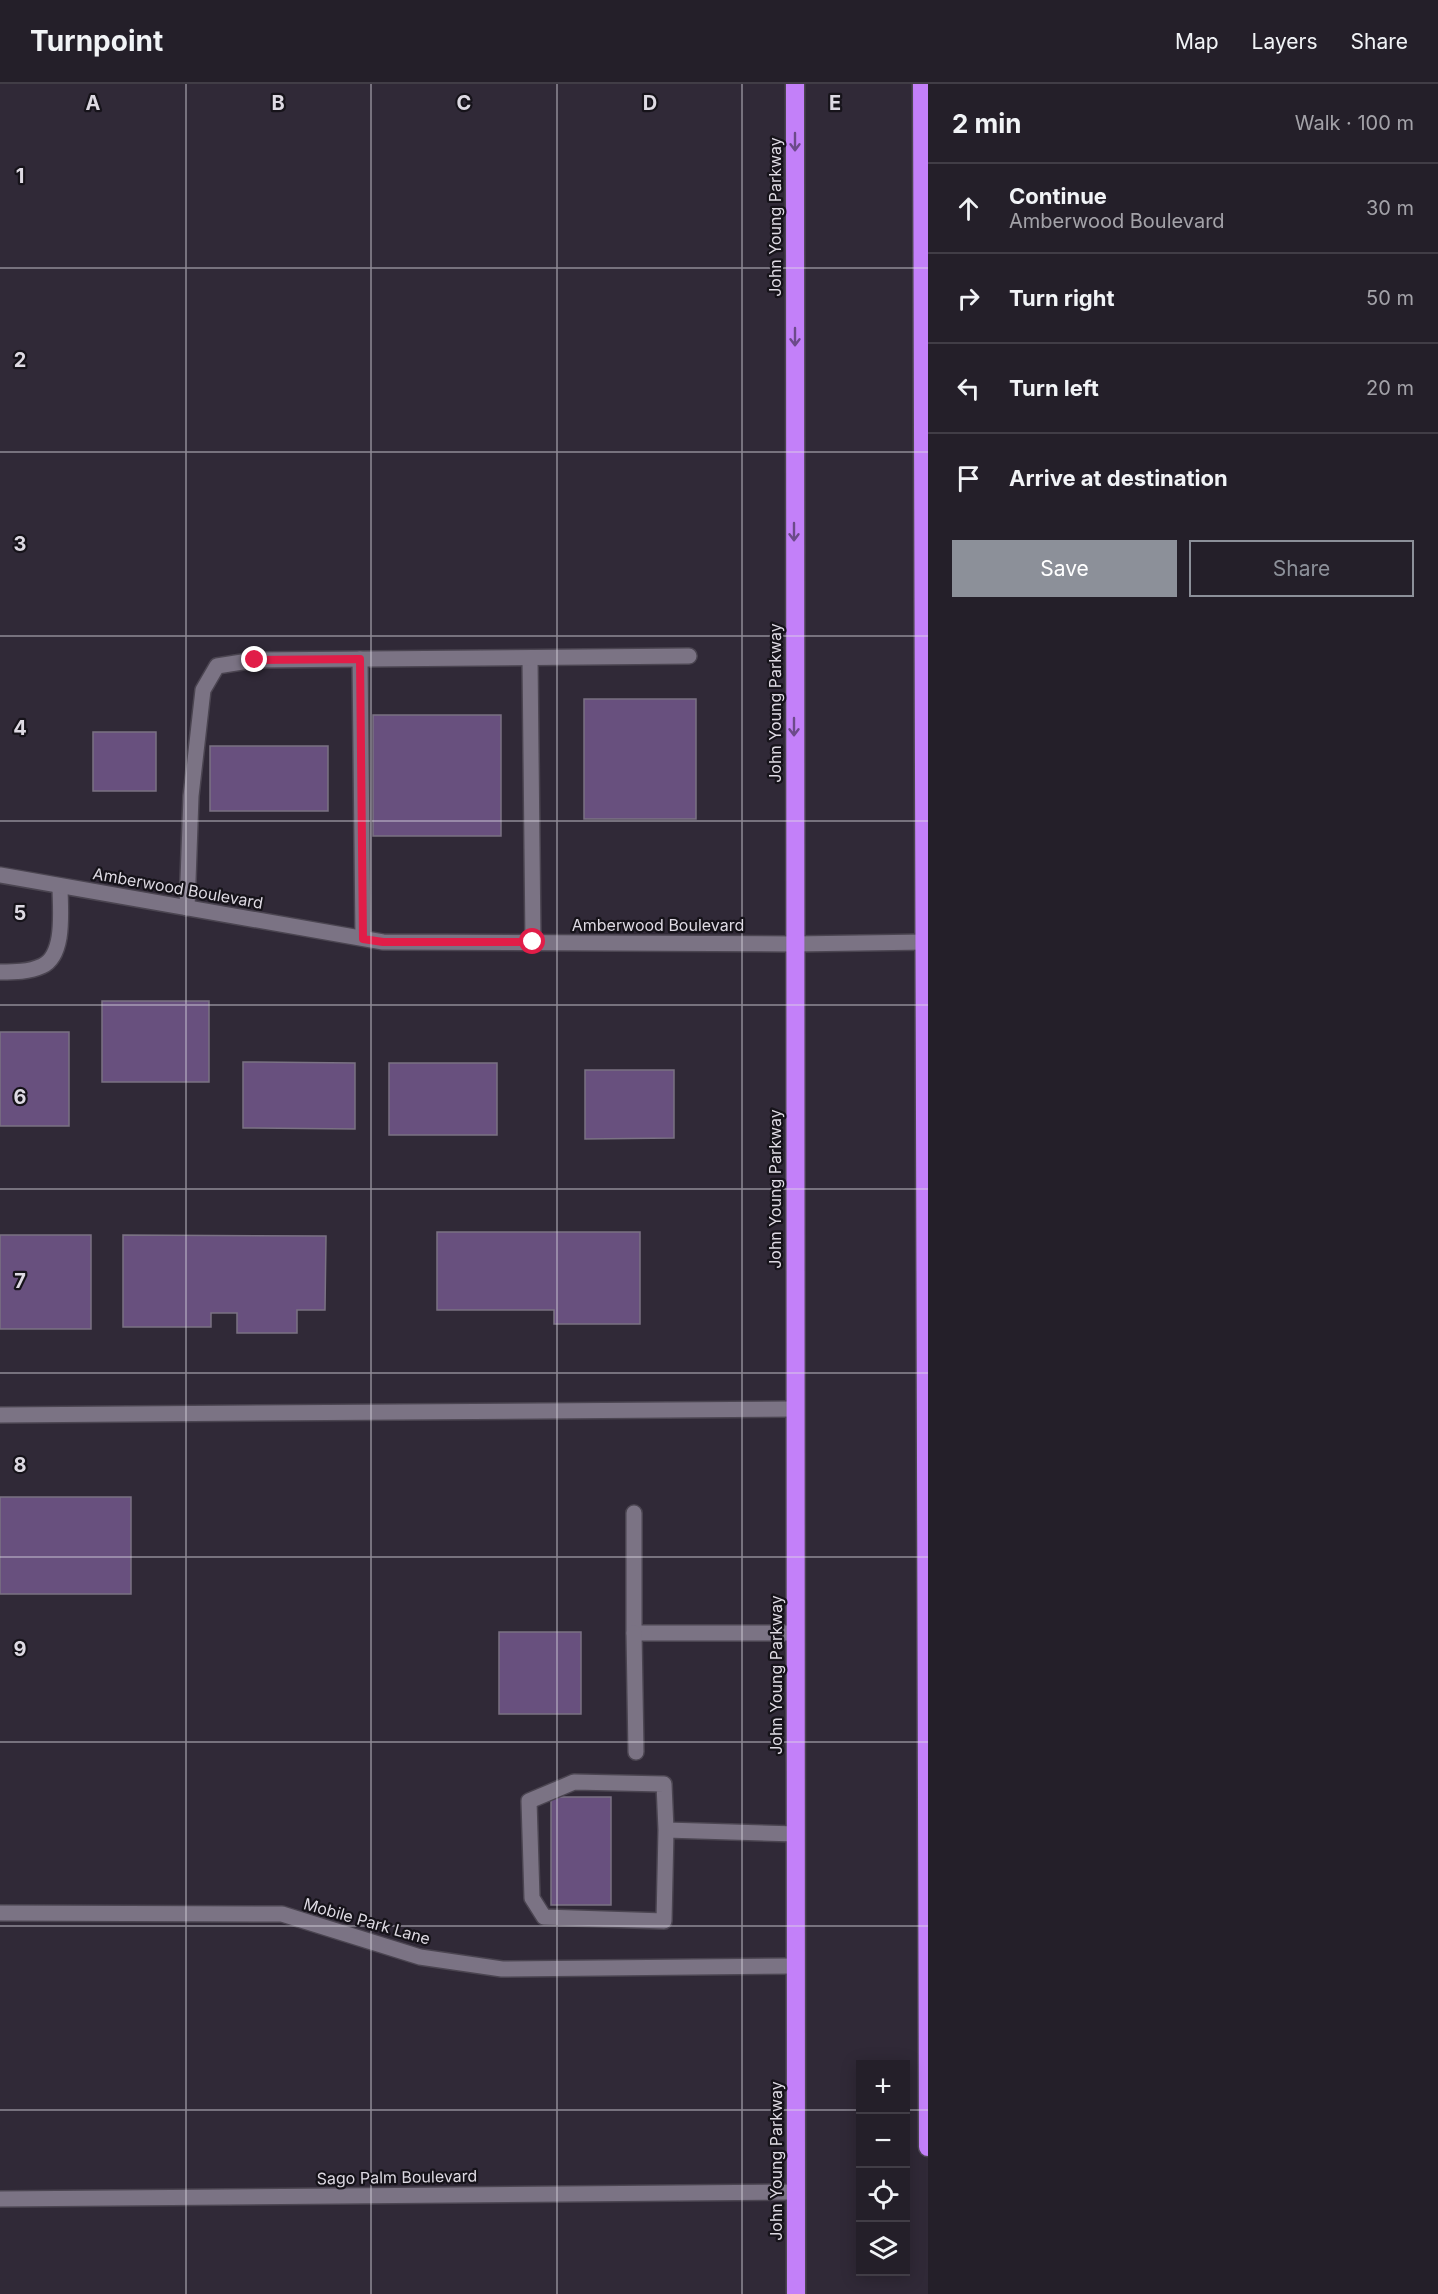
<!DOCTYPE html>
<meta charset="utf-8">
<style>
body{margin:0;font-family:Inter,sans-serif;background:#2c2731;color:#f1f3f6}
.controls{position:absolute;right:18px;bottom:18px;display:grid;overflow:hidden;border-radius:0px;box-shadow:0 3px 15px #0003}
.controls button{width:54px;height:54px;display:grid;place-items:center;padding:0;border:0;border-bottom:2px solid #413d46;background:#241f29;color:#f1f3f6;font:30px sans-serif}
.stop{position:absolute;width:18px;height:18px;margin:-14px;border:4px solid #e11d48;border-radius:50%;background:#fff}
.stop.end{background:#e11d48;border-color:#fff;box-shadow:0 2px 6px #0008}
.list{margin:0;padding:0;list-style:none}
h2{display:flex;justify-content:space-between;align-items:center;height:78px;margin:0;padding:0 24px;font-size:26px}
h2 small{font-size:20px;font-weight:400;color:#a3a2a8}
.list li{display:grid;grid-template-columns:39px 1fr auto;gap:18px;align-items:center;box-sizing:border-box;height:90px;padding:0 24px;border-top:2px solid #413d46}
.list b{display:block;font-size:22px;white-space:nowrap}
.list p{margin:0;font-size:20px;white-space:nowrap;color:#a3a2a8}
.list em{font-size:20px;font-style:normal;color:#a3a2a8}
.actions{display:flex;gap:12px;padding:18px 24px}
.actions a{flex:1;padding:14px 0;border:2px solid #8c9099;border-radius:0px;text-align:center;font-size:21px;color:#8c9099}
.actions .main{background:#8c9099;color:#fff}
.icon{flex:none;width:33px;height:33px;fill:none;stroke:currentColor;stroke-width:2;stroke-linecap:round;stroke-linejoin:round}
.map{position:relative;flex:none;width:928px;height:2210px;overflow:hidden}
header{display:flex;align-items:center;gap:36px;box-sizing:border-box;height:84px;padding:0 30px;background:#241f29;border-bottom:2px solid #413d46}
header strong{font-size:28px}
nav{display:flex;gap:33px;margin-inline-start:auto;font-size:21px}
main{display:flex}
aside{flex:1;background:#241f29}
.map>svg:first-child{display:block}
.building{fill:#68507e;stroke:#7a7283;stroke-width:1.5}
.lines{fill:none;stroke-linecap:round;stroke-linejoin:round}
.lane-casing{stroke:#4b4551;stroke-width:18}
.street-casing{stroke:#4b4551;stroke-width:18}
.highway-casing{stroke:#4b4551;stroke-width:21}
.lane{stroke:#7b7384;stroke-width:15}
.street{stroke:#7b7384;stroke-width:15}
.highway{stroke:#c380f9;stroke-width:18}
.oneway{stroke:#6c4a8a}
.route{stroke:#e11d48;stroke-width:8}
.grid{fill:none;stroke:#dedae3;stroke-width:1.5;stroke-opacity:0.55}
.labels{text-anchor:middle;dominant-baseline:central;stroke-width:4.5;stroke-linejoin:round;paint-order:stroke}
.street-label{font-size:16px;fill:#dedae3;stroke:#16131a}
.grid-label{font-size:20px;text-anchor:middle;font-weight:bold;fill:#dedae3;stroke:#16131a;stroke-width:4.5;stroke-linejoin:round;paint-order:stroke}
</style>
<header>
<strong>Turnpoint</strong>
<nav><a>Map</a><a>Layers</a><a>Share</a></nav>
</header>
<main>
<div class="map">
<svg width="928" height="2210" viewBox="0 0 928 2210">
<rect width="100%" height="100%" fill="#302937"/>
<g class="building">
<rect x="584" y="615" width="112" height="120"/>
<rect x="373" y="631" width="128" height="121"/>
<rect x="93" y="648" width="63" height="59"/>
<rect x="210" y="662" width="118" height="65"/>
<rect x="102" y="917" width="107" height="81"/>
<rect x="0" y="948" width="69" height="94"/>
<path d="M243 978 355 979V1045L243 1044Z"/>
<rect x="389" y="979" width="108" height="72"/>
<path d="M585 986H674V1054L585 1055Z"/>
<path d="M437 1148H640V1240H554V1226H437Z"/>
<rect x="0" y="1151" width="91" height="94"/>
<path d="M123 1151 326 1152 325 1226H297V1249H237V1229H211V1243H123Z"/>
<rect x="0" y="1413" width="131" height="97"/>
<rect x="499" y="1548" width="82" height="82"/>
<rect x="551" y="1713" width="60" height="108"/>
</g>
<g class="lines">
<g class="lane-casing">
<g id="lane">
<path d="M530 574 533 858"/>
<path d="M360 575 363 854"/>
<path d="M187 824 191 712 203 606 217 582 255 576 689 572"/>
<path d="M0 888C14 888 29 888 42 882 66 871 60 824 60 802"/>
<path d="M0 1331 794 1325"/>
<path d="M634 1429V1549H795"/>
<path d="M634 1549 636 1668"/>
<path d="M666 1746 664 1837 544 1833 532 1814 529 1717 574 1698 664 1700 666 1746 796 1750"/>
<path d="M0 1829 282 1830 420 1873 502 1885 796 1882"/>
<path d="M0 2115 795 2108"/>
</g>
</g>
<g class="street-casing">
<path id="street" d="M0 791 383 858 794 860 926 858"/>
</g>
<g class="highway-casing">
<g id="highway">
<path d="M795 0 796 2210"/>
<path d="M922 0 928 2063"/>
</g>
</g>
<use href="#lane" class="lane"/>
<use href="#street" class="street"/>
<use href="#highway" class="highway"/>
</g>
<defs><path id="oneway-shaft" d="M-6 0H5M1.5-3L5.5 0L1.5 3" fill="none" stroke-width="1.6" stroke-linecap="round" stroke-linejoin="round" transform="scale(1.5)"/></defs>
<g class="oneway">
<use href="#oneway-shaft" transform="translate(795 58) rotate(90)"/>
<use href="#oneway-shaft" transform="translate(795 253) rotate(90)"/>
<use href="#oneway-shaft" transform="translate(794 448) rotate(90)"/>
<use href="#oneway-shaft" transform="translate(794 643) rotate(90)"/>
</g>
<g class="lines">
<path class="route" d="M255 576 360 575 363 855 383 858H533"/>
</g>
<path class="grid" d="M186 0V2210M371 0V2210M557 0V2210M742 0V2210M0 184H928M0 368H928M0 552H928M0 737H928M0 921H928M0 1105H928M0 1289H928M0 1473H928M0 1658H928M0 1842H928M0 2026H860M906 2026H928"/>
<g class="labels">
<g class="street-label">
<text transform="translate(775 133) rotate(-90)">John Young Parkway</text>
<text transform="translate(775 619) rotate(-90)">John Young Parkway</text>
<text transform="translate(178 804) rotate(10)">Amberwood Boulevard</text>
<text x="658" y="841">Amberwood Boulevard</text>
<text transform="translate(775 1105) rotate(-90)">John Young Parkway</text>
<text transform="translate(776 1591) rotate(-90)">John Young Parkway</text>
<text transform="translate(367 1837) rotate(16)">Mobile Park Lane</text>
<text transform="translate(776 2077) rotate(-90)">John Young Parkway</text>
<text transform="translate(397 2093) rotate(-1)">Sago Palm Boulevard</text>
</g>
</g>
<g class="grid-label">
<text x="93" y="26">A</text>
<text x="278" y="26">B</text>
<text x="464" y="26">C</text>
<text x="650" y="26">D</text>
<text x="835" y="26">E</text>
<text x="20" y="99">1</text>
<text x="20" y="283">2</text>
<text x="20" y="467">3</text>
<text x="20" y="651">4</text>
<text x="20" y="836">5</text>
<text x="20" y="1020">6</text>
<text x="20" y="1204">7</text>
<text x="20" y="1388">8</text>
<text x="20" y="1572">9</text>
</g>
</svg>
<div class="controls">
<button>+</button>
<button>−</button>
<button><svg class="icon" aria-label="locate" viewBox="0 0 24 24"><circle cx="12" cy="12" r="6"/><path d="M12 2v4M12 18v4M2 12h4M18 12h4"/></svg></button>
<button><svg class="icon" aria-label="layers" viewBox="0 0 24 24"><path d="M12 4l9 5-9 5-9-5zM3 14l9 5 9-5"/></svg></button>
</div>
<div class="stop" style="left:533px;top:858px"></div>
<div class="stop end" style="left:255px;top:576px"></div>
</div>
<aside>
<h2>2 min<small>Walk · 100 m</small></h2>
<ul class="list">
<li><svg class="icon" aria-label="ahead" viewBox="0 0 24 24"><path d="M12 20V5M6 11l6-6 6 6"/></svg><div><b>Continue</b><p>Amberwood Boulevard</p></div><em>30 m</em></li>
<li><svg class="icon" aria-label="right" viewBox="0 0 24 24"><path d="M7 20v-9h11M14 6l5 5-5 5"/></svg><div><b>Turn right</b></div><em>50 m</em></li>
<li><svg class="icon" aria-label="left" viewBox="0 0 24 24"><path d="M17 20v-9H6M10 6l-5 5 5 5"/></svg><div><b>Turn left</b></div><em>20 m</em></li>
<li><svg class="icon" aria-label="arrive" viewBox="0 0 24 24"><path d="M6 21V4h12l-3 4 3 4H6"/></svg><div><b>Arrive at destination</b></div></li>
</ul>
<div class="actions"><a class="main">Save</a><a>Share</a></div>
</aside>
</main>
